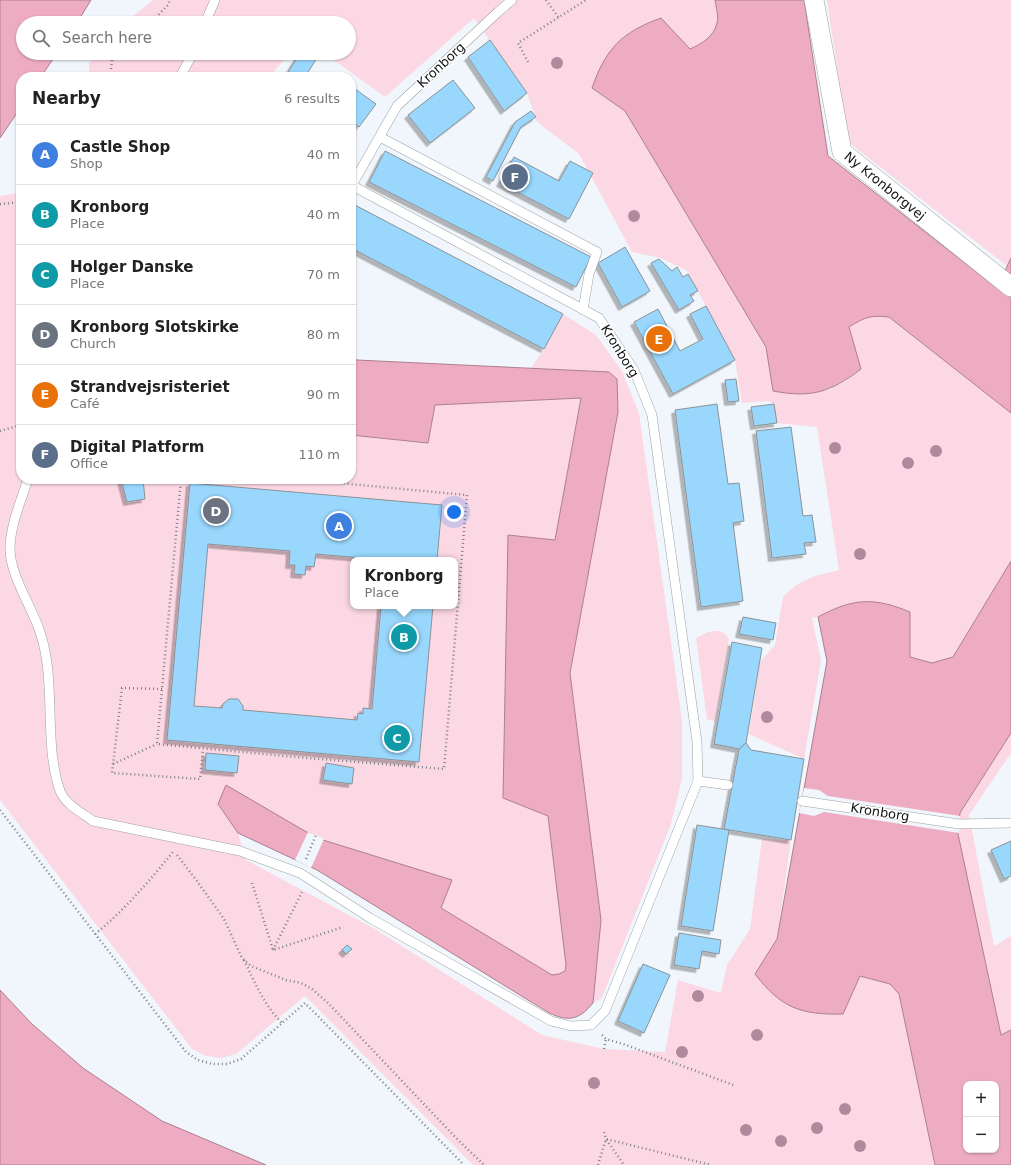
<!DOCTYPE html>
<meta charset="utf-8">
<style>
body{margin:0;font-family:"DejaVu Sans",sans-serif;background:#f6f6f6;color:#222}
.controls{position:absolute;right:12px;bottom:12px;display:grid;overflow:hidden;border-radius:8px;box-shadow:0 1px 3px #0004}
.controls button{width:36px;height:36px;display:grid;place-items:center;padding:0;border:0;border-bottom:1px solid #e0e0e0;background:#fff;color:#222;font:20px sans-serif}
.you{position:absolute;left:454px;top:512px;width:14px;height:14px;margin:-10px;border:3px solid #fff;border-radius:50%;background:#1a73e8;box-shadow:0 0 0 6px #1a73e833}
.badge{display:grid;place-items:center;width:26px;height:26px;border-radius:50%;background:#111827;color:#fff;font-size:13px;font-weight:700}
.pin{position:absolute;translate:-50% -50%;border:2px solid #fff;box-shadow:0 1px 4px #0006}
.popup{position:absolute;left:350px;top:557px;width:108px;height:52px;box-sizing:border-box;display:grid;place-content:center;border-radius:8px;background:#fff;filter:drop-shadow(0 1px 3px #0005);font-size:13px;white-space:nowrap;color:#767676}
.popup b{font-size:15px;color:#222}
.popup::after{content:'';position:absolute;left:50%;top:100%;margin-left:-8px;border:8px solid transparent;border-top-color:#fff}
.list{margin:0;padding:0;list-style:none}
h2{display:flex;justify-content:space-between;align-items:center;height:52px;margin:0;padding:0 16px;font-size:17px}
h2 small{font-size:13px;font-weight:400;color:#767676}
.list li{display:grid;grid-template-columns:26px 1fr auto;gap:12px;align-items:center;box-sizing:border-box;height:60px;padding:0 16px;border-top:1px solid #e0e0e0}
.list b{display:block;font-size:15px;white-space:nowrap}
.list p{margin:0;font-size:13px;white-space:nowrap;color:#767676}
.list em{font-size:13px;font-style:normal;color:#767676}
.icon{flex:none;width:22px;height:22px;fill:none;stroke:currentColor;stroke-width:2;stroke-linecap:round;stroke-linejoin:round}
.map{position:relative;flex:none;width:1011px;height:1165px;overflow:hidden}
.search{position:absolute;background:#fff;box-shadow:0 1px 3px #0004;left:16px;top:16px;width:340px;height:44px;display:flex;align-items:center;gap:10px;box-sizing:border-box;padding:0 14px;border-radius:22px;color:#767676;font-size:15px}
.panel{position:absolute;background:#fff;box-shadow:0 1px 3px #0004;left:16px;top:72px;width:340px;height:412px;border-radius:16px}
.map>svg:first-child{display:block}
.green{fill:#fcd8e4;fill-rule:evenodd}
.water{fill:#eeacc3;stroke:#ac7f8f;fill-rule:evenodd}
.pier{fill:#f0f6fb}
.building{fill:#99d7fd;stroke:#8c9296;filter:url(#shadow)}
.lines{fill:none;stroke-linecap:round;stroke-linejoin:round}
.service-casing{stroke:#9ca2a6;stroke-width:10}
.minor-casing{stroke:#9ca2a6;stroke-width:20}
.path{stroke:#7e8285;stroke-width:2.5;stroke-dasharray:1 3;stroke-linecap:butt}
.service{stroke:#fff;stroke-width:9}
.minor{stroke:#fff;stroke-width:19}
.tree{fill:#b0899d}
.labels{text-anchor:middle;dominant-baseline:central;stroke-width:3;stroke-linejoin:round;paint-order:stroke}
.street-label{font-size:13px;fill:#131516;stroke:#fff}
</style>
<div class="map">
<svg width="1011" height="1165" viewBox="0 0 1011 1165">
<defs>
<filter id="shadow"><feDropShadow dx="-3.5" dy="3.5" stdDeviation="0" flood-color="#0004"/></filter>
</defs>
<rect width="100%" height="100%" fill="#f0f6fb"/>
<g class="green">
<path d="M153 0H715C715 6 719 15 718 22 716 36 700 44 689 49L661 18 642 25 624 36 592 88 625 111 766 347 773 391 829 390 846 381 860 369 849 327C865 317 870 315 889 317L1011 413V561L953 657 932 663 910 657 835 608 818 617 812 618 821 661 804 759 749 734 760 662 775 645 783 597 796 585 815 576 839 570 817 427 777 423 774 404 768 401 742 403 735 360 687 271 661 258 632 252 579 154 537 122 527 93 474 18 385 97 324 53H349V23H125Z"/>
<path d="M827 0H1011V258L1007 266 848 142Z"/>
<path d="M96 53H290L269 77H89V63Z"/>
<path d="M21 190V479H351V435L428 443 435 405 581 398 555 540 509 535 548 816 566 965 565 971 560 974 552 975 441 908 451 880 323 840 303 830 218 804 238 833 246 860 375 929 542 1035 604 1049 665 1052 678 980 721 993 727 965 750 929 762 839 791 840 777 939 755 974 843 1014 860 975 890 984 899 994 935 1165H473L305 996 236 1054 221 1058 206 1056 192 1049 0 800V196L18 193ZM353 560H455V606H353Z"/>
<path d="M563 314 596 335 622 371 639 413 682 720V779L671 824 602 998 593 1003 601 920 570 673 618 412 531 368 544 349Z"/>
<path d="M715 631C722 631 725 633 729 639L716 717 715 721 707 720 696 638 708 632Z"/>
<path d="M1011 733V753L969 815 994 946 1011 936V1030L1001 1035 958 834 960 814Z"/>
</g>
<g class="water">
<path d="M0 0H91L77 23H23V53H57L41 77H21V107L0 138Z"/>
<path d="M715 0H804L828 156 997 288 1011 258V413L889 317C870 315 865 317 849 327L861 369C830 393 810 398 773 391L766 347 625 111 592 88C606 48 622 32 661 18L690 49C701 44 714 37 717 23 719 17 716 7 715 0Z"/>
<path d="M351 358 357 360 609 372 617 379 618 412 570 673 601 920 593 1003C579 1020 569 1022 549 1013L317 870 238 833 218 804 226 785 303 830 323 840 452 880 441 908 552 975 559 974 565 971 566 965 548 816 503 798 508 535 555 540 581 398 435 405 428 443 351 435Z"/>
<path d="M1011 561V733L960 813 958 834 1001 1035 1011 1030V1165H935L899 994 890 984 860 976 843 1014C801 1015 781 1008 755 974L777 939 827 661 818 617C853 598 874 597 910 612V657L932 663 953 657ZM966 1084H996V1150H966Z"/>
<path d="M0 990 32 1024 83 1068 162 1121 266 1165H0Z"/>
</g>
<g class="pier">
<path d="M804 788 819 790 828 796 960 816 959 833 824 812 814 816 799 813Z"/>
<path d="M308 832 324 839 311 868 295 860Z"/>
</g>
<g class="building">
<path d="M490 40 527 93 504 111 468 57Z"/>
<path d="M300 53H320L305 77H285Z"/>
<path d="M453 80 475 108 430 143 408 115Z"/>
<path d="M351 86 376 104 359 127 351 120Z"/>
<path d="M531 111 536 117 521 127 493 181 486 177 515 122Z"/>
<path d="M385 151 591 257 576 287 369 182Z"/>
<path d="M514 157 559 181 570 161 593 173 569 219 500 183Z"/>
<path d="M351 203 563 314 544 349 351 248Z"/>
<path d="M625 247 650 291 622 307 598 263Z"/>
<path d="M659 259 672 271 677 267 683 277 688 274 698 291 690 295 694 301 679 310 651 263Z"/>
<path d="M706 306 735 360 673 394 634 322 658 309 680 351 703 339 690 314Z"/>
<path d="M736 379 739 401 728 402 725 380Z"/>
<path d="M717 404 728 484 739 483 744 521 733 523 743 601 701 607 675 410Z"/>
<path d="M774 404 777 423 754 426 751 407Z"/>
<path d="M791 427 803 516 812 515 816 542 804 543 806 554 772 558 756 431Z"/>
<path d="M121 479H143L145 499 127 502Z"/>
<path d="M190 483 442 505 437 560H385L316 554 314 567 306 566 305 575 294 574 295 565H289L290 551 208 544 194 706 222 708 223 704 229 699H238L243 706V710L357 720 358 713 363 714V708L372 709 381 606H433L419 762 167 740Z"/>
<path d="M743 617 776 623 773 640 739 634Z"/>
<path d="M732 642 762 648 746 743 739 749 714 744Z"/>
<path d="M746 743 751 750 804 759 791 840 724 829 739 749Z"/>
<path d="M206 753 239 756 237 773 205 770Z"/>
<path d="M326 763 354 768 352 784 323 780Z"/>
<path d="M697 825 729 830 713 931 681 926Z"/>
<path d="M1011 841V876L1004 879 991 850Z"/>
<path d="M679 933 721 940 719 954 702 951 699 969 674 965Z"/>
<path d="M347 945 352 949 346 954 342 950Z"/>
<path d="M643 964 670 975 644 1033 618 1021Z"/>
</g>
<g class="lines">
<g class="service-casing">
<g id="service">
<path d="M205 23 215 0"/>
<path d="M180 77 193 53"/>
<path d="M380 137 597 252 589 274 583 310"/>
<path d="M351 185 599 318 634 370 652 415 697 742 698 781"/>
<path d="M352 185 397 106 498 12 512 0"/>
<path d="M28 479C21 501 10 526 10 549 10 575 32 607 40 632 57 682 43 742 60 791 65 804 82 813 93 821L240 851 300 873 370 918 551 1021 571 1026 591 1025 605 1011 698 781 728 785"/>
<path d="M802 801 959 824 1011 823"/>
</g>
</g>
<g class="minor-casing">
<path id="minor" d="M814 0 842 152 1011 287"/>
</g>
<g class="path">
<path d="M546 0 559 18"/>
<path d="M150 23 168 5 170 0"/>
<path d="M528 62 518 43 586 0"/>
<path d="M110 77 113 53"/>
<path d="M0 204 21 202"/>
<path d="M0 431 21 425"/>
<path d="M181 479 157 744 295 757 444 769 467 495 296 479"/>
<path d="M162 689 122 688 112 773 200 779 203 749"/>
<path d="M113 764 157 744"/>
<path d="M0 810 186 1052 198 1060 212 1064H227L241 1059 305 1003 464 1165"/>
<path d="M177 855 197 881 224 919 242 958 251 966 286 980 301 983 312 989 328 1003 459 1141 484 1165"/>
<path d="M306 859 316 835"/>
<path d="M252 883 273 950 343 927"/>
<path d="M95 934C125 910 149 881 173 852"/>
<path d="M273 950 302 892"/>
<path d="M244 960C255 983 264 1005 282 1023"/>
<path d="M602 1035 606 1039 626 1045 736 1086"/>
<path d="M604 1049 606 1039"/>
<path d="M604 1132 606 1139 624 1165"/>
<path d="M598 1165 606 1139 711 1165"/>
</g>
<use href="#service" class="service"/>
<use href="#minor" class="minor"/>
</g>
<g class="tree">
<circle cx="557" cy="63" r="6"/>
<circle cx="634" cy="216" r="6"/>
<circle cx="835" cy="448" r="6"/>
<circle cx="936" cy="451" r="6"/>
<circle cx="908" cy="463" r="6"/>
<circle cx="860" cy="554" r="6"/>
<circle cx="767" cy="717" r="6"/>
<circle cx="698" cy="996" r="6"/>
<circle cx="757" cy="1035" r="6"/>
<circle cx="682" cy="1052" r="6"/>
<circle cx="594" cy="1083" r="6"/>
<circle cx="845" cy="1109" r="6"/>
<circle cx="817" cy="1128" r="6"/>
<circle cx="746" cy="1130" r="6"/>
<circle cx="781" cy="1141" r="6"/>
<circle cx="860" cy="1146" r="6"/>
</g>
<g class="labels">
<g class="street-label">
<text transform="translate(441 65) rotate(-43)">Kronborg</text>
<text transform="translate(885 186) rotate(39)">Ny Kronborgvej</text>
<text transform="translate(620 351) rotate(58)">Kronborg</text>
<text transform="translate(880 812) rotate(9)">Kronborg</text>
</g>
</g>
</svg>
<div class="controls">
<button>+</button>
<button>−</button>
</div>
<div class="you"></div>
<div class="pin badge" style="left:339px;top:526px;background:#3f7fe0">A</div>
<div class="pin badge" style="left:404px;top:637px;background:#0f9aa8">B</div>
<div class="popup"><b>Kronborg</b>Place</div>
<div class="pin badge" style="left:397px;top:738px;background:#0f9aa8">C</div>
<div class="pin badge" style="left:216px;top:511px;background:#6b7280">D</div>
<div class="pin badge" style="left:659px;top:339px;background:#e8710a">E</div>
<div class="pin badge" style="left:515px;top:177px;background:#5c6f8a">F</div>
<div class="search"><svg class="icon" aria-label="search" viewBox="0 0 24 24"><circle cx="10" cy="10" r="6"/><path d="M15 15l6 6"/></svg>Search here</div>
<section class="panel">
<h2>Nearby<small>6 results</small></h2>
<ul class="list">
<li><span class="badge" style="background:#3f7fe0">A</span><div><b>Castle Shop</b><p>Shop</p></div><em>40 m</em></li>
<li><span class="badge" style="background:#0f9aa8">B</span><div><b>Kronborg</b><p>Place</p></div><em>40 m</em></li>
<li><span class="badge" style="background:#0f9aa8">C</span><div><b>Holger Danske</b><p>Place</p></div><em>70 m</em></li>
<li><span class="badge" style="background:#6b7280">D</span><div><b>Kronborg Slotskirke</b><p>Church</p></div><em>80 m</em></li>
<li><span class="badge" style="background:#e8710a">E</span><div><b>Strandvejsristeriet</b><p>Café</p></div><em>90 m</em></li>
<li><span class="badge" style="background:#5c6f8a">F</span><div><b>Digital Platform</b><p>Office</p></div><em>110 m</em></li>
</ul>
</section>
</div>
